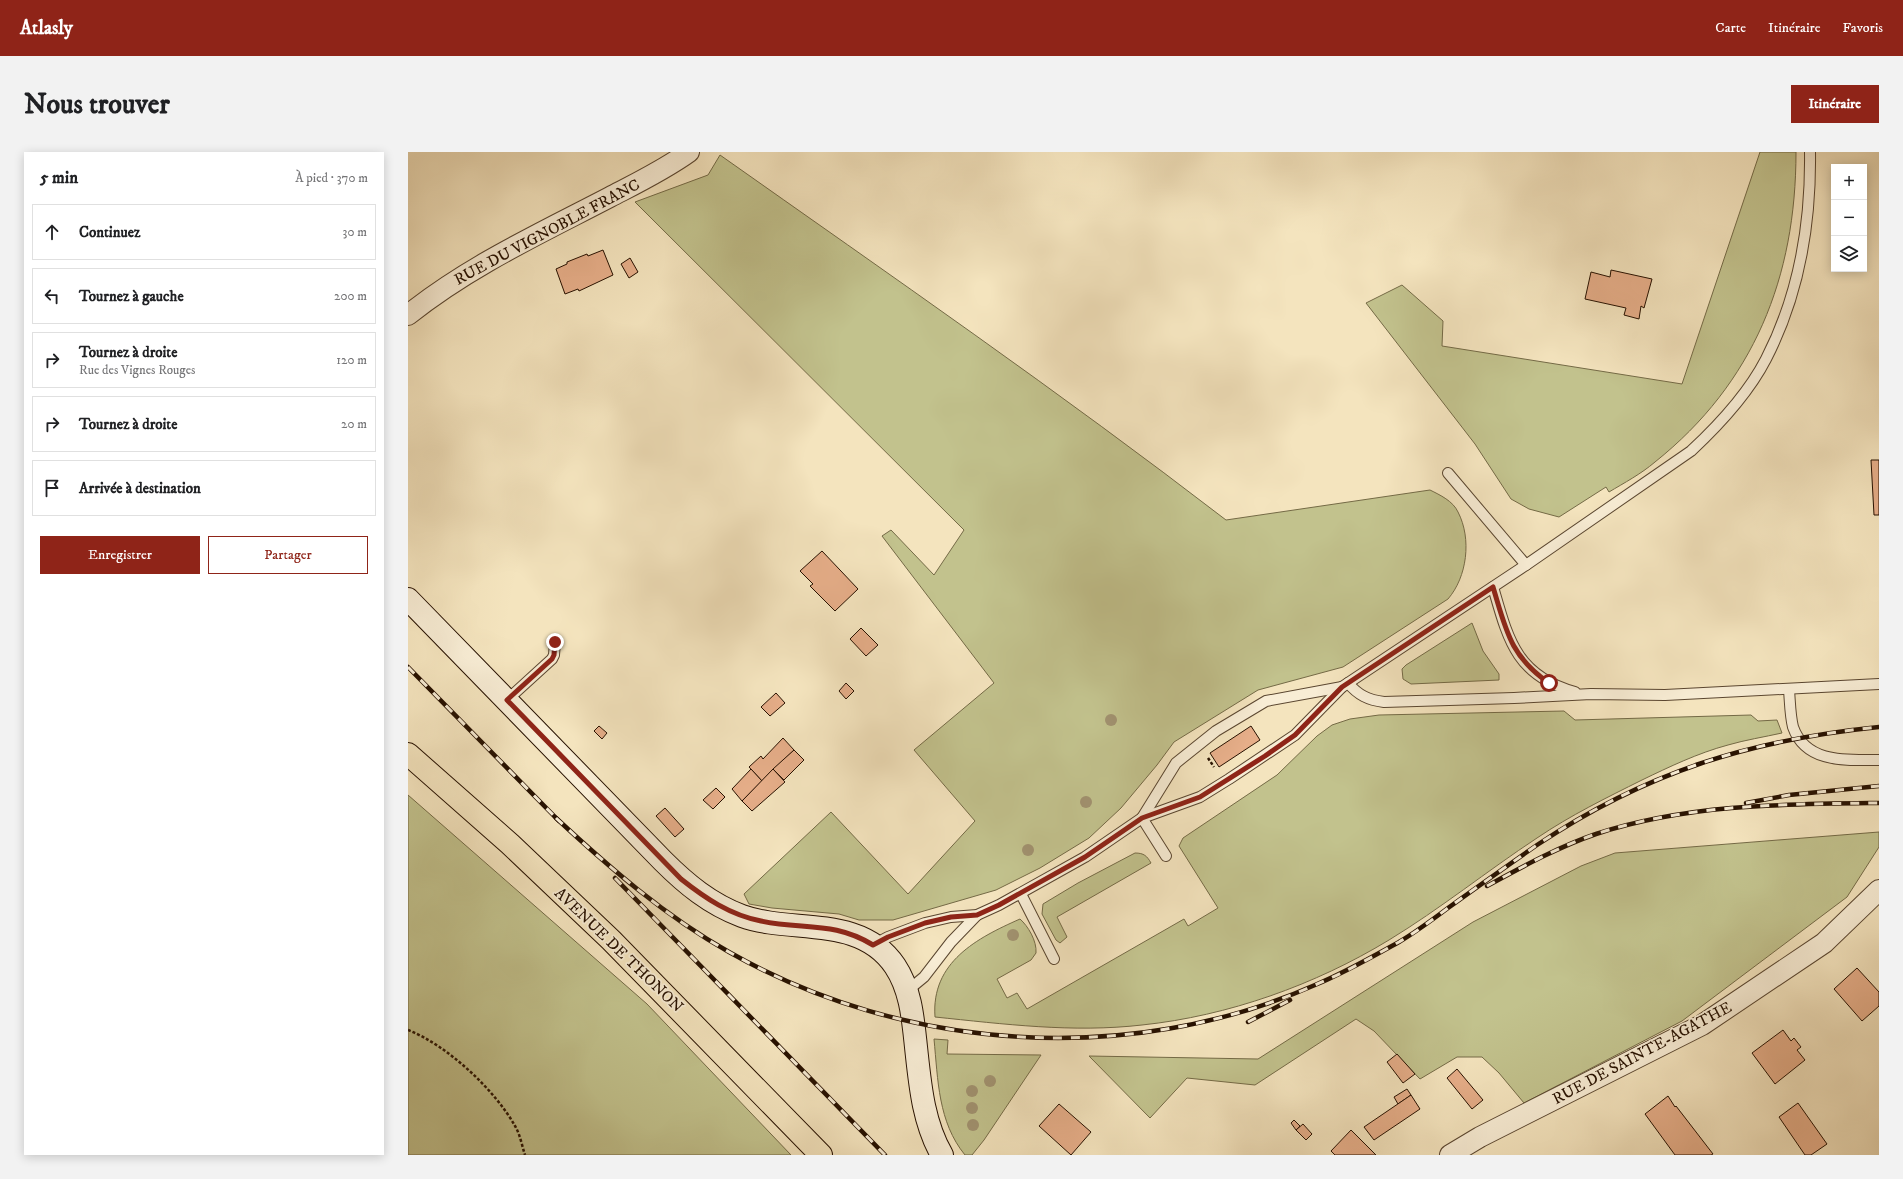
<!DOCTYPE html>
<html lang="fr">
<meta charset="utf-8">
<style>
body{margin:0;font-family:"IM FELL DW Pica",serif;background:#f2f2f2;color:#202124}
.controls{position:absolute;right:12px;top:12px;display:grid;overflow:hidden;border-radius:0px;box-shadow:0 2px 10px #0003}
.controls button{width:36px;height:36px;display:grid;place-items:center;padding:0;border:0;border-bottom:1px solid #e0e0e0;background:#fff;color:#202124;font:20px sans-serif}
.stop{position:absolute;width:12px;height:12px;margin:-9px;border:3px solid #8f2418;border-radius:50%;background:#fff}
.stop.end{background:#8f2418;border-color:#fff;box-shadow:0 1px 4px #0008}
.list{margin:0;padding:0;list-style:none}
h2{display:flex;justify-content:space-between;align-items:center;height:52px;margin:0;padding:0 16px;font-size:17px}
h2 small{font-size:13px;font-weight:400;color:#757577}
.list li{display:grid;grid-template-columns:26px 1fr auto;gap:12px;align-items:center;box-sizing:border-box;height:56px;margin:0 8px 8px;padding:0 8px;border:1px solid #e0e0e0;border-radius:0px}
.list b{display:block;font-size:15px;white-space:nowrap}
.list p{margin:0;font-size:13px;white-space:nowrap;color:#757577}
.list em{font-size:13px;font-style:normal;color:#757577}
.actions{display:flex;gap:8px;padding:12px 16px}
.actions a{flex:1;padding:9px 0;border:1px solid #8f2418;border-radius:0px;text-align:center;font-size:14px;color:#8f2418}
.actions .main{background:#8f2418;color:#fff}
.icon{flex:none;width:22px;height:22px;fill:none;stroke:currentColor;stroke-width:2;stroke-linecap:round;stroke-linejoin:round}
.map{position:relative;flex:none;width:1471px;height:1003px;overflow:hidden;border-radius:0px}
header{display:flex;align-items:center;gap:24px;box-sizing:border-box;height:56px;padding:0 20px;background:#8f2418;color:#fff}
header strong{font-size:19px}
nav{display:flex;gap:22px;margin-inline-start:auto;font-size:14px}
.intro{display:flex;align-items:center;justify-content:space-between;box-sizing:border-box;height:96px;padding:0 24px}
h1{margin:0;font-size:28px}
.button{padding:10px 18px;border-radius:0px;background:#8f2418;color:#fff;font-size:14px;font-weight:700}
main{display:flex;gap:24px;padding:0 24px}
aside{flex:1;background:#fff;border-radius:0px;box-shadow:0 2px 10px #0003}
.map>svg:first-child{display:block}
.green{fill:#c2c28d;stroke:#746a46}
.building{fill:#e6ae89;stroke:#271100}
.lines{fill:none;stroke-linecap:round;stroke-linejoin:round}
.lane-casing{stroke:#5a4630;stroke-width:12}
.street-casing{stroke:#5a4630;stroke-width:22}
.secondary-casing{stroke:#271100;stroke-width:24}
.primary-casing{stroke:#271100;stroke-width:24}
.path{stroke:#271100;stroke-width:2.5;stroke-dasharray:3 2;stroke-linecap:butt}
.lane{stroke:#f8edd5;stroke-width:10}
.street{stroke:#f8edd5;stroke-width:20}
.secondary{stroke:#f8edd5;stroke-width:22}
.primary{stroke:#f4e4be;stroke-width:22}
.rail-casing{stroke:#271100;stroke-width:4.5}
.rail{stroke:#f8edd5;stroke-width:3;stroke-dasharray:9;stroke-linecap:butt}
.tree{fill:#a19270}
.route{stroke:#8f2418;stroke-width:5}
.labels{text-anchor:middle;dominant-baseline:central;stroke-width:3.5;stroke-linejoin:round;paint-order:stroke}
.street-label{font-size:16px;fill:#271100;stroke:#f8edd5}
</style>
<header>
<strong>Atlasly</strong>
<nav><a>Carte</a><a>Itinéraire</a><a>Favoris</a></nav>
</header>
<div class="intro"><h1>Nous trouver</h1><a class="button">Itinéraire</a></div>
<main>
<aside>
<h2>5 min<small>À pied · 370 m</small></h2>
<ul class="list">
<li><svg class="icon" aria-label="ahead" viewBox="0 0 24 24"><path d="M12 20V5M6 11l6-6 6 6"/></svg><div><b>Continuez</b></div><em>30 m</em></li>
<li><svg class="icon" aria-label="left" viewBox="0 0 24 24"><path d="M17 20v-9H6M10 6l-5 5 5 5"/></svg><div><b>Tournez à gauche</b></div><em>200 m</em></li>
<li><svg class="icon" aria-label="right" viewBox="0 0 24 24"><path d="M7 20v-9h11M14 6l5 5-5 5"/></svg><div><b>Tournez à droite</b><p>Rue des Vignes Rouges</p></div><em>120 m</em></li>
<li><svg class="icon" aria-label="right" viewBox="0 0 24 24"><path d="M7 20v-9h11M14 6l5 5-5 5"/></svg><div><b>Tournez à droite</b></div><em>20 m</em></li>
<li><svg class="icon" aria-label="arrive" viewBox="0 0 24 24"><path d="M6 21V4h12l-3 4 3 4H6"/></svg><div><b>Arrivée à destination</b></div></li>
</ul>
<div class="actions"><a class="main">Enregistrer</a><a>Partager</a></div>
</aside>
<div class="map">
<svg width="1471" height="1003" viewBox="0 0 1471 1003">
<rect width="100%" height="100%" fill="#f4e4be"/>
<filter id="stains"><feTurbulence type="fractalNoise" baseFrequency=".005" numOctaves="4"/><feColorMatrix values="0 0 0 0 .2 0 0 0 0 .09 0 0 0 0 .02 0 0 0 .5 -.17"/></filter>
<radialGradient id="worn" r=".72"><stop offset=".6" stop-color="#630" stop-opacity="0"/><stop offset="1" stop-color="#630" stop-opacity=".3"/></radialGradient>
<g class="green">
<path d="M1352 0H1388C1388 125 1346 231 1247 310 1233 322 1216 331 1201 340L1198 335 1151 365 1121 357 1103 347 1067 292 958 151 994 133 1035 169 1034 194 1274 232Z"/>
<path d="M312 3C482 123 653 241 818 368L1022 338C1032 343 1045 349 1050 360 1064 387 1059 425 1040 447L935 515 850 538 766 590 749 613 713 656 681 686 632 716 588 738 485 768H451L431 762 364 756 341 752 336 742 423 660 500 742 567 669 506 598 586 531 474 384 483 378 526 423 556 378 227 50 300 23Z"/>
<path d="M1064 471 1075 499 1091 522V528L1003 532 995 527 994 517 998 513Z"/>
<path d="M1156 559 1167 568 1343 563 1350 569 1369 568 1374 581C1356 585 1337 588 1320 593 1290 601 1261 615 1234 628 1198 646 1163 663 1129 686 1079 719 1032 757 981 788 907 833 820 864 734 873 665 881 595 872 527 865 523 810 569 786 612 767 620 774 629 789 628 801L623 808 589 827 599 846 609 841 619 857 776 767 780 774 810 756 771 694 775 686 869 623 909 584 924 573 942 567 971 563Z"/>
<path d="M0 643 239 852 383 1003H0Z"/>
<path d="M1471 680V695L1439 745 1274 869 1116 951 1091 921 1074 905H1049L1012 927 966 879 948 867 847 933 779 926 742 966 681 904 850 907 1065 770 1173 714 1207 701Z"/>
<path d="M727 701C736 701 739 704 743 711L649 765 659 785 652 791 648 788 634 762 635 752 670 731Z"/>
<path d="M526 887 540 888 539 902 633 903 576 988 564 1003H557C530 970 530 928 526 887Z"/>
</g>
<g class="building">
<path d="M195 98 205 123 171 139 170 137 157 142 148 117 159 112V110L179 102 180 104Z"/>
<path d="M222 106 230 120 221 126 213 112Z"/>
<path d="M1203 118 1244 127 1236 156 1233 154 1231 167 1216 163 1218 156 1177 147 1183 120 1202 125Z"/>
<path d="M1463 308H1471V363H1466Z"/>
<path d="M414 399 450 437 427 459 402 434 405 432 392 419Z"/>
<path d="M453 476 470 493 458 504 442 487Z"/>
<path d="M438 531 446 539 438 547 431 539Z"/>
<path d="M368 541 377 551 362 564 353 555Z"/>
<path d="M191 574 199 581 194 587 186 579Z"/>
<path d="M843 574 852 588 811 615 802 601Z"/>
<path d="M375 586 386 598 354 629 341 615 353 604 355 607Z"/>
<path d="M386 598 396 608 376 628 365 617Z"/>
<path d="M343 617 354 629 334 649 324 637Z"/>
<path d="M365 617 377 630 344 659 334 649Z"/>
<path d="M308 636 317 645 305 657 295 648Z"/>
<path d="M257 656 276 677 267 685 248 664Z"/>
<path d="M1449 816 1471 840V854L1454 869 1426 837Z"/>
<path d="M1375 878 1383 889 1386 886 1393 895 1389 898 1397 908 1367 932 1344 901Z"/>
<path d="M989 902 1007 922 995 931 979 910Z"/>
<path d="M1049 917 1075 948 1064 957 1039 926Z"/>
<path d="M999 937 1003 943 990 952 986 945Z"/>
<path d="M1003 943 1012 957 966 988 956 975Z"/>
<path d="M1260 944 1267 955 1268 954 1305 1002 1303 1003H1267L1237 962Z"/>
<path d="M1390 951 1419 992 1403 1003H1397L1371 965Z"/>
<path d="M651 952 683 980 663 1003 631 974Z"/>
<path d="M886 968 892 974 888 978 883 971Z"/>
<path d="M895 972 904 982 898 988 888 978Z"/>
<path d="M943 978 968 1003H927L923 999Z"/>
</g>
<g class="lines">
<g class="lane-casing">
<g id="lane">
<path d="M1040 321 1118 413"/>
<path d="M1085 435C1100 487 1108 524 1167 540"/>
<path d="M940 531C950 543 960 548 976 550L1106 546 1183 542 1257 543 1471 532"/>
<path d="M1381 538C1382 549 1382 563 1385 575 1398 612 1439 608 1471 608"/>
<path d="M99 548 144 507 146 503 147 490"/>
<path d="M734 666 768 611 808 579 858 549 934 535"/>
<path d="M734 666 758 704"/>
<path d="M613 742 646 807"/>
<path d="M465 793 480 785 517 771 543 765 569 763 591 753 677 705 734 666 792 645 821 627 887 583 934 535 1118 413 1283 299C1312 272 1340 242 1358 207 1391 143 1403 70 1402 0"/>
<path d="M499 839 516 825 543 790 569 763"/>
</g>
</g>
<g class="street-casing">
<g id="street">
<path d="M0 163C61 114 133 81 202 45 229 31 256 18 281 0"/>
<path d="M1042 1003 1072 985 1294 873 1416 791 1471 738"/>
</g>
</g>
<g class="secondary-casing">
<path id="secondary" d="M0 447 255 709C278 732 302 752 334 764 384 782 452 762 487 814 503 838 505 867 508 895 512 932 515 970 534 1003"/>
</g>
<g class="primary-casing">
<path id="primary" d="M0 602 102 692 203 788 413 1003"/>
</g>
<g class="path">
<path d="M800 606 806 615"/>
<path d="M0 878C39 893 87 938 107 974 112 982 114 994 117 1003"/>
</g>
<use href="#lane" class="lane"/>
<use href="#street" class="street"/>
<use href="#secondary" class="secondary"/>
<use href="#primary" class="primary"/>
<g class="rail-casing">
<g id="rail">
<path d="M0 515 151 669"/>
<path d="M1338 651 1381 643 1471 634"/>
<path d="M148 666C202 716 257 764 321 800 497 900 721 915 907 833 936 821 964 805 991 790 1008 780 1024 768 1040 756 1069 735 1099 714 1129 693 1238 620 1342 588 1471 575"/>
<path d="M207 726 477 1003"/>
<path d="M1079 734C1114 715 1150 695 1188 682 1279 652 1376 652 1471 651"/>
<path d="M840 870 882 848"/>
</g>
</g>
<use href="#rail" class="rail"/>
</g>
<g class="tree">
<circle cx="703" cy="568" r="6"/>
<circle cx="678" cy="650" r="6"/>
<circle cx="620" cy="698" r="6"/>
<circle cx="605" cy="783" r="6"/>
<circle cx="582" cy="929" r="6"/>
<circle cx="564" cy="939" r="6"/>
<circle cx="564" cy="956" r="6"/>
<circle cx="565" cy="973" r="6"/>
</g>
<g class="lines">
<path class="route" d="M147 490 146 503 144 507 99 548 273 727C297 746 322 763 353 769 395 778 426 769 465 793L480 785 517 771 543 765 569 763 591 753 677 705 734 666 792 645 857 604 887 583 934 535 1085 435C1098 478 1102 504 1141 531"/>
</g>
<g class="labels">
<g class="street-label">
<text transform="translate(139 80) rotate(-28)">RUE DU VIGNOBLE FRANC</text>
<text transform="translate(211 798) rotate(44)">AVENUE DE THONON</text>
<text transform="translate(1234 901) rotate(-28)">RUE DE SAINTE-AGATHE</text>
</g>
</g>
<rect width="100%" height="100%" filter="url(#stains)"/>
<rect width="100%" height="100%" fill="url(#worn)"/>
</svg>
<div class="controls">
<button>+</button>
<button>−</button>
<button><svg class="icon" aria-label="layers" viewBox="0 0 24 24"><path d="M12 4l9 5-9 5-9-5zM3 14l9 5 9-5"/></svg></button>
</div>
<div class="stop" style="left:1141px;top:531px"></div>
<div class="stop end" style="left:147px;top:490px"></div>
</div>
</main>
